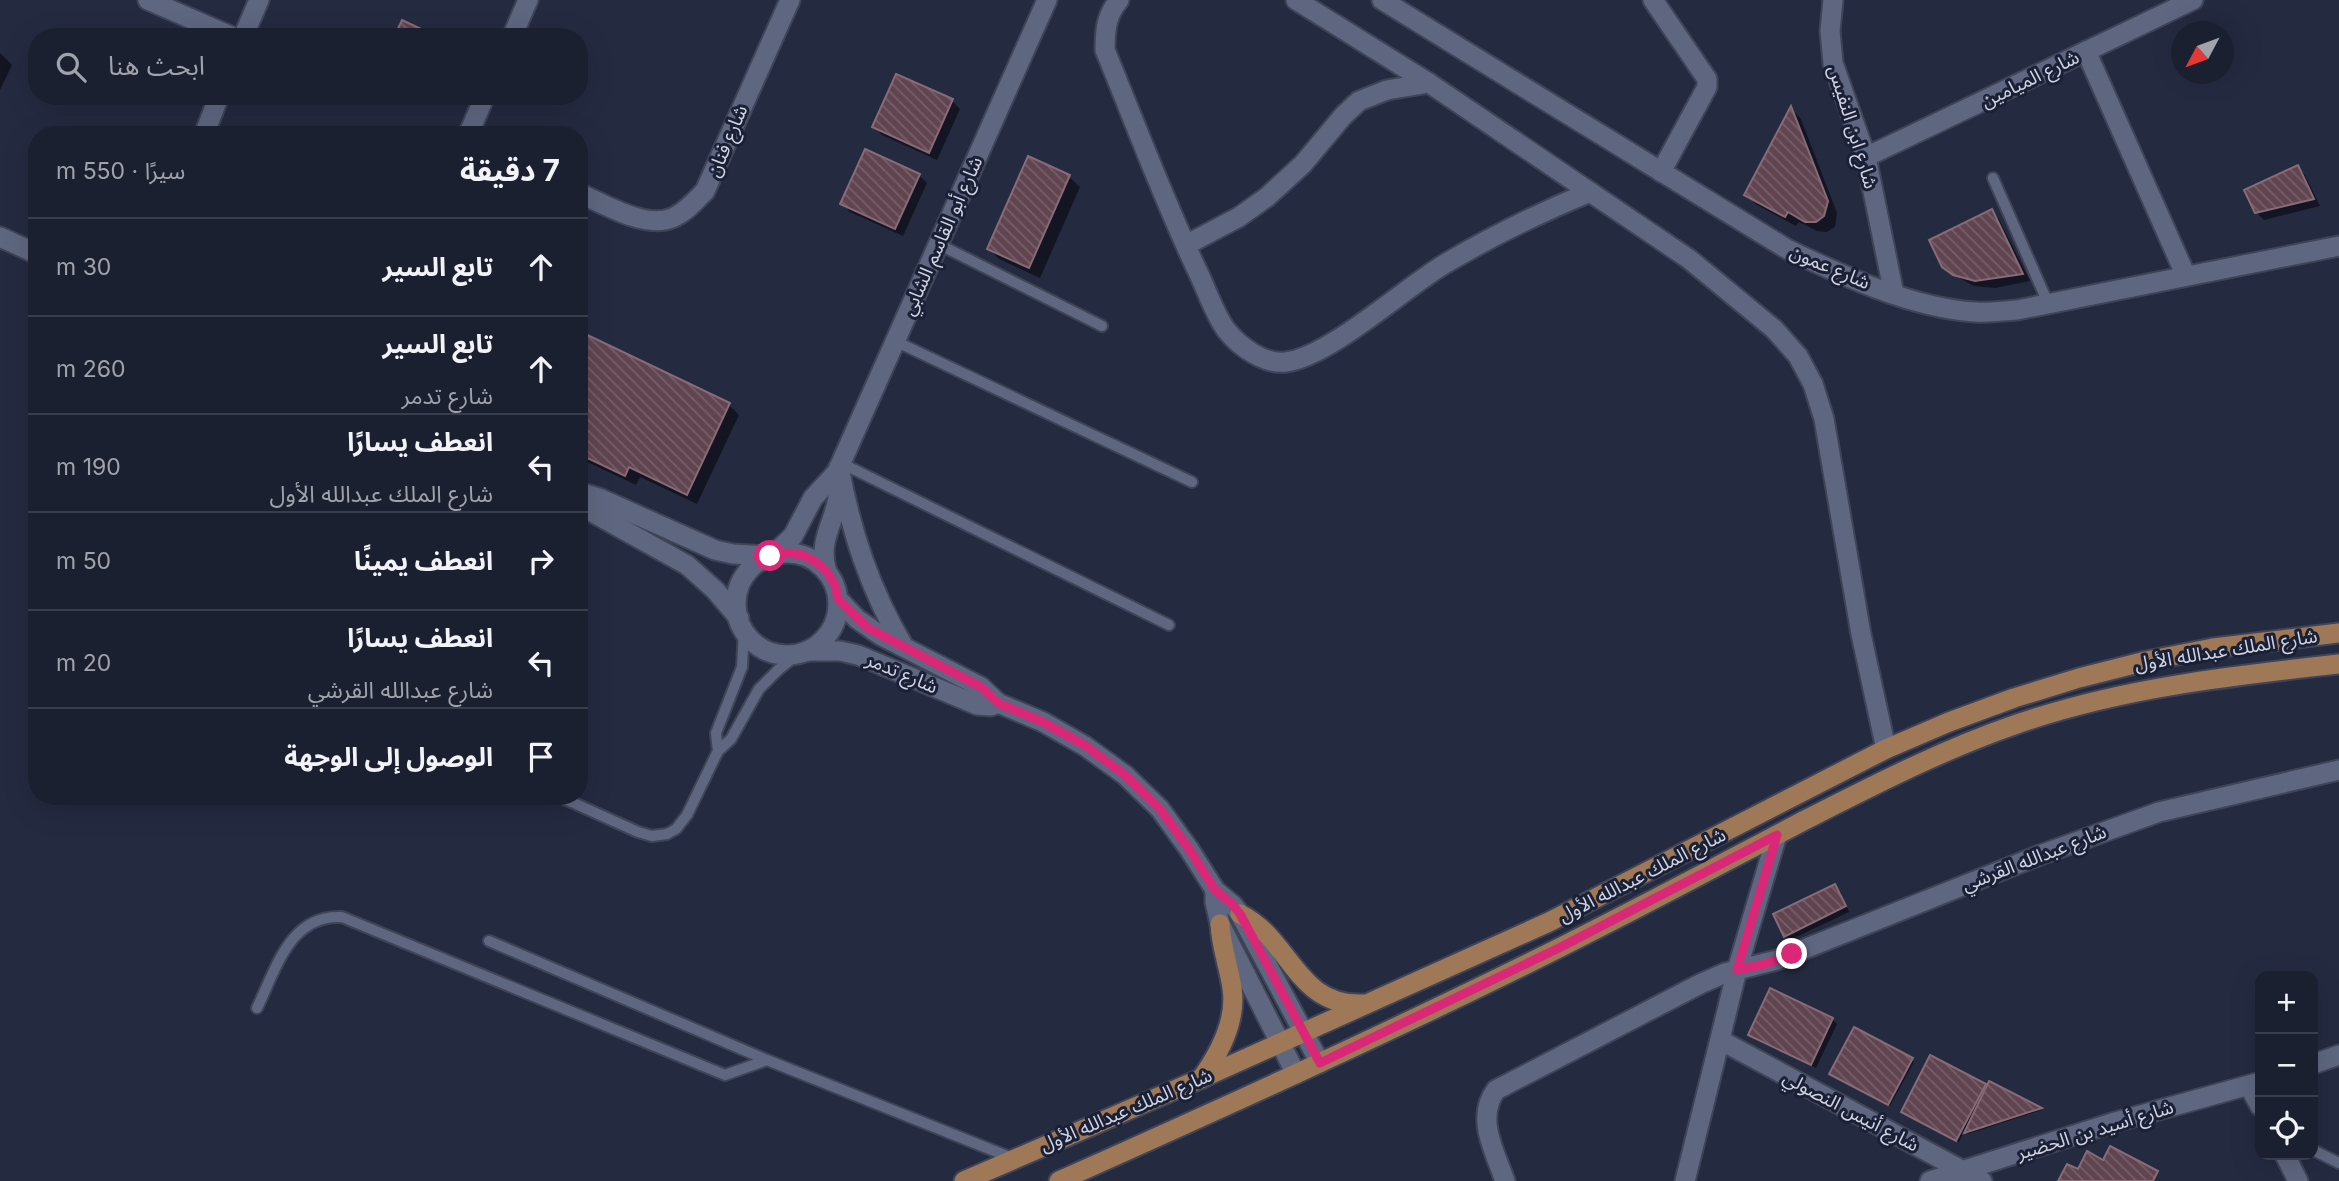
<!DOCTYPE html>
<html lang="ar">
<meta charset="utf-8">
<style>
body{margin:0;font-family:Inter,"Noto Sans Arabic",sans-serif;background:#282d3c;color:#f1f3f6;direction:rtl}
.controls{position:absolute;right:21px;bottom:21px;display:grid;overflow:hidden;border-radius:14px;box-shadow:0 7px 28px #0002}
.controls button{width:63px;height:63px;display:grid;place-items:center;padding:0;border:0;border-bottom:2px solid #393e4c;background:#1b2030;color:#f1f3f6;font:35px sans-serif}
.compass{position:absolute;left:2171px;top:21px;width:63px;height:63px;border-radius:50%;background:#1b2030;box-shadow:0 7px 28px #0002;rotate:229deg}
.stop{position:absolute;width:21px;height:21px;margin:-16px;border:5px solid #db2777;border-radius:50%;background:#fff}
.stop.end{background:#db2777;border-color:#fff;box-shadow:0 2px 7px #0008}
.list{margin:0;padding:0;list-style:none}
h2{display:flex;justify-content:space-between;align-items:center;height:91px;margin:0;padding:0 28px;font-size:30px}
h2 small{font-size:23px;font-weight:400;color:#a0a3ab}
.list li{display:grid;grid-template-columns:46px 1fr auto;gap:21px;align-items:center;box-sizing:border-box;height:98px;padding:0 28px;border-top:2px solid #393e4c}
.list b{display:block;font-size:26px;white-space:nowrap}
.list p{margin:0;font-size:23px;white-space:nowrap;color:#a0a3ab}
.list em{font-size:23px;font-style:normal;color:#a0a3ab}
.icon{flex:none;width:38px;height:38px;fill:none;stroke:currentColor;stroke-width:2;stroke-linecap:round;stroke-linejoin:round}
.map{position:relative;flex:none;width:2339px;height:1181px;overflow:hidden;direction:ltr}
.search{position:absolute;background:#1b2030;box-shadow:0 7px 28px #0002;left:28px;top:28px;width:560px;height:77px;display:flex;align-items:center;gap:18px;box-sizing:border-box;padding:0 24px;border-radius:28px;color:#a0a3ab;font-size:26px}
.panel{position:absolute;background:#1b2030;box-shadow:0 7px 28px #0002;left:28px;top:126px;width:560px;height:679px;border-radius:28px;direction:rtl}
.map>svg:first-child{display:block}
.shadow{fill:#0007}
.building{fill:url(#building-back-hatch);stroke:#896b77;stroke-width:2}
.lines{fill:none;stroke-linecap:round;stroke-linejoin:round}
.service-casing{stroke:#3f4457;stroke-width:14}
.minor-casing{stroke:#3f4457;stroke-width:23}
.tertiary-casing{stroke:#3f4457;stroke-width:23}
.primary-casing{stroke:#3f4457;stroke-width:23}
.service{stroke:#5f6780;stroke-width:10}
.minor{stroke:#5f6780;stroke-width:19}
.tertiary{stroke:#5f6780;stroke-width:19}
.primary{stroke:#9f7858;stroke-width:19}
.route{stroke:#db2777;stroke-width:9}
.labels{text-anchor:middle;dominant-baseline:central;stroke-width:6;stroke-linejoin:round;paint-order:stroke}
.street-label{font-size:19px;fill:#cfd3e2;stroke:#1a2035}
</style>
<div class="map">
<svg width="2339" height="1181" viewBox="0 0 2339 1181">
<defs>
<pattern id="building-back-hatch" width="6" height="6" patternUnits="userSpaceOnUse" patternTransform="scale(1.75)"><rect width="6" height="6" fill="#604550"/><path d="M-1 5l2 2M0 0l6 6M5-1l2 2" fill="none" stroke="#765f69"/></pattern>
</defs>
<rect width="100%" height="100%" fill="#242a40"/>
<g class="shadow">
<path d="M0 53 12 65 0 90Z"/>
<path d="M952 101 960 109 937 160 882 135 874 127Z"/>
<path d="M1792 109 1801 119 1837 213 1835 227 1827 232 1817 231 1799 222 1796 226 1757 205 1746 195Z"/>
<path d="M866 151 919 175 927 183 903 236 850 212 842 204Z"/>
<path d="M1029 159 1069 177 1080 187 1040 278 999 259 989 249Z"/>
<path d="M2298 167 2305 175 2320 206 2264 220 2256 212Z"/>
<path d="M1992 211 1999 219 2030 281 1995 288 1974 286 1952 274 1943 266Z"/>
<path d="M579 333 729 405 739 415 697 504 640 477 636 485 579 458Z"/>
<path d="M1835 886 1840 891 1849 912 1790 940 1785 936Z"/>
<path d="M1832 1019 1837 1024 1816 1068 1755 1039 1750 1034Z"/>
<path d="M1912 1060 1914 1062 1890 1106 1833 1076Z"/>
<path d="M1990 1084 2042 1110 1968 1134 1965 1130 1959 1142 1905 1114 1985 1085 1988 1088Z"/>
</g>
<g class="building">
<path d="M402 20 438 37H394Z"/>
<path d="M896 74 953 99 929 153 872 127Z"/>
<path d="M1791 106 1828 201 1824 216 1816 222H1805L1788 212 1785 217 1744 195Z"/>
<path d="M865 149 920 174 895 229 840 204Z"/>
<path d="M1028 156 1070 175 1029 268 987 249Z"/>
<path d="M2298 165 2314 199 2255 213 2244 190Z"/>
<path d="M1992 209 2023 274 1975 281 1953 275 1942 267 1929 240Z"/>
<path d="M579 331 730 403 687 495 629 467 625 476 579 454Z"/>
<path d="M1835 884 1846 906 1784 937 1773 914Z"/>
<path d="M1770 988 1833 1018 1811 1065 1748 1035Z"/>
<path d="M1854 1027 1913 1058 1888 1105 1829 1074Z"/>
<path d="M1930 1055 1986 1084 1956 1141 1901 1112Z"/>
<path d="M1989 1081 2042 1108 1964 1133Z"/>
<path d="M2110 1146 2158 1171 2153 1181H2058L2067 1164 2078 1169 2087 1151 2103 1160Z"/>
</g>
<g class="lines">
<g class="service-casing">
<g id="service">
<path d="M1993 178 2048 303"/>
<path d="M938 244 1102 326"/>
<path d="M895 341 1192 482"/>
<path d="M841 463 1169 625"/>
<path d="M718 751 716 733 742 667 744 630"/>
<path d="M558 796 638 832 652 836 667 834 676 829 687 815 718 751 731 739 759 689 778 670 799 653"/>
<path d="M489 941 767 1060 1012 1158"/>
<path d="M257 1008C276 969 290 914 342 917L725 1075 767 1060"/>
<path d="M2313 1150 2339 1163"/>
</g>
</g>
<g class="minor-casing">
<g id="minor">
<path d="M148 0 233 37"/>
<path d="M1119 0C1106 16 1105 30 1105 50 1135 123 1163 198 1197 270 1206 288 1215 316 1227 331 1240 347 1265 365 1286 362 1330 356 1402 290 1443 265 1490 237 1539 213 1590 192"/>
<path d="M1296 0 1429 83 1689 259 1774 329 1798 356 1813 384 1824 419 1861 634 1886 749"/>
<path d="M1382 0 1787 249C1843 276 1912 308 1975 312 1989 313 2003 311 2017 310L2339 246"/>
<path d="M1653 0 1707 79V87L1661 172"/>
<path d="M1833 0 1830 31 1833 63 1866 157 1894 294"/>
<path d="M243 37 259 0"/>
<path d="M512 37 528 0"/>
<path d="M2086 51 2186 276"/>
<path d="M204 135 219 96"/>
<path d="M468 135 485 96"/>
<path d="M1866 157 2193 0"/>
<path d="M579 193C604 204 645 229 672 218 685 213 695 201 705 191L790 0"/>
<path d="M1186 245 1239 217 1267 197 1303 164 1343 116 1359 101 1387 90 1429 83"/>
<path d="M1720 1040 1982 1181"/>
<path d="M2249 1086 2260 1106"/>
<path d="M2285 1155 2298 1181"/>
<path d="M1505 1181C1495 1152 1475 1118 1496 1090L1700 984 1725 973 1777 960 2040 855 2159 812 2339 770"/>
<path d="M1685 1181 1737 970 1777 835"/>
</g>
</g>
<g class="tertiary-casing">
<g id="tertiary">
<path d="M0 237 37 254"/>
<path d="M839 467C851 532 870 590 904 647"/>
<path d="M579 492 599 498 715 550 733 554 769 556"/>
<path d="M579 505 687 565 715 590 739 618"/>
<circle cx="787" cy="604" r="51"/>
<path d="M773 555 793 536 813 498 837 472 1047 0"/>
<path d="M827 572C816 537 839 519 839 487"/>
<path d="M838 599 857 619 880 635 981 687 998 703 1043 722 1085 746 1125 775 1160 809 1189 849 1215 890 1233 905 1240 914 1320 1063"/>
<path d="M807 651H840L858 655 977 705 991 706 998 703"/>
<path d="M1215 890V902L1220 924 1296 1074"/>
<path d="M2313 1064 2339 1055"/>
<path d="M1930 1181 2112 1123 2260 1082"/>
</g>
</g>
<g class="primary-casing">
<g id="primary">
<path d="M1240 914C1291 939 1296 1007 1363 1004"/>
<path d="M1201 1079C1219 1054 1237 1020 1232 988 1229 967 1221 947 1220 924"/>
<path d="M964 1181 1200 1079 1549 922 1886 749 1949 722 2014 698 2079 678 2146 661 2213 648 2339 633"/>
<path d="M1059 1181C1227 1106 1395 1030 1559 948 1643 906 1725 862 1807 819 1876 784 1944 749 2017 724 2121 688 2230 676 2339 664"/>
</g>
</g>
<use href="#service" class="service"/>
<use href="#minor" class="minor"/>
<use href="#tertiary" class="tertiary"/>
<use href="#primary" class="primary"/>
</g>
<g class="lines">
<path class="route" d="M770 556 788 553 803 555 816 562 827 572 835 585 838 599 868 628 981 687 998 703 1043 722 1086 746 1125 775 1160 809 1189 849 1215 890 1233 905 1240 914 1320 1063 1559 948 1777 835 1737 970 1765 964 1792 954"/>
</g>
<g class="labels">
<g class="street-label">
<text transform="translate(2030 79) rotate(-26)">شارع الميامين</text>
<text transform="translate(1853 127) rotate(73)">شارع ابن النفيس</text>
<text transform="translate(727 141) rotate(-67)">شارع فنان</text>
<text transform="translate(942 236) rotate(-66)">شارع أبو القاسم الشابي</text>
<text transform="translate(1830 267) rotate(23)">شارع عمون</text>
<text transform="translate(2226 650) rotate(-9)">شارع الملك عبدالله الأول</text>
<text transform="translate(902 673) rotate(23)">شارع تدمر</text>
<text transform="translate(2034 858) rotate(-21)">شارع عبدالله القرشي</text>
<text transform="translate(1642 875) rotate(-27)">شارع الملك عبدالله الأول</text>
<text transform="translate(1126 1110) rotate(-23)">شارع الملك عبدالله الأول</text>
<text transform="translate(1851 1111) rotate(28)">شارع أنيس النصولي</text>
<text transform="translate(2095 1130) rotate(-17)">شارع أسيد بن الحضير</text>
</g>
</g>
</svg>
<div class="controls">
<button>+</button>
<button>−</button>
<button><svg class="icon" aria-label="locate" viewBox="0 0 24 24"><circle cx="12" cy="12" r="6"/><path d="M12 2v4M12 18v4M2 12h4M18 12h4"/></svg></button>
</div>
<svg class="compass" viewBox="-18 -18 36 36"><path d="M0-13l5 13h-10z" fill="#e53935"/><path d="M0 13l5-13h-10z" fill="#a0a3ab"/></svg>
<div class="stop" style="left:770px;top:556px"></div>
<div class="stop end" style="left:1792px;top:954px"></div>
<div class="search"><svg class="icon" aria-label="search" viewBox="0 0 24 24"><circle cx="10" cy="10" r="6"/><path d="M15 15l6 6"/></svg>ابحث هنا</div>
<section class="panel">
<h2>7 دقيقة<small>سيرًا · 550 m</small></h2>
<ul class="list">
<li><svg class="icon" aria-label="ahead" viewBox="0 0 24 24"><path d="M12 20V5M6 11l6-6 6 6"/></svg><div><b>تابع السير</b></div><em>30 m</em></li>
<li><svg class="icon" aria-label="ahead" viewBox="0 0 24 24"><path d="M12 20V5M6 11l6-6 6 6"/></svg><div><b>تابع السير</b><p>شارع تدمر</p></div><em>260 m</em></li>
<li><svg class="icon" aria-label="left" viewBox="0 0 24 24"><path d="M17 20v-9H6M10 6l-5 5 5 5"/></svg><div><b>انعطف يسارًا</b><p>شارع الملك عبدالله الأول</p></div><em>190 m</em></li>
<li><svg class="icon" aria-label="right" viewBox="0 0 24 24"><path d="M7 20v-9h11M14 6l5 5-5 5"/></svg><div><b>انعطف يمينًا</b></div><em>50 m</em></li>
<li><svg class="icon" aria-label="left" viewBox="0 0 24 24"><path d="M17 20v-9H6M10 6l-5 5 5 5"/></svg><div><b>انعطف يسارًا</b><p>شارع عبدالله القرشي</p></div><em>20 m</em></li>
<li><svg class="icon" aria-label="arrive" viewBox="0 0 24 24"><path d="M6 21V4h12l-3 4 3 4H6"/></svg><div><b>الوصول إلى الوجهة</b></div></li>
</ul>
</section>
</div>
